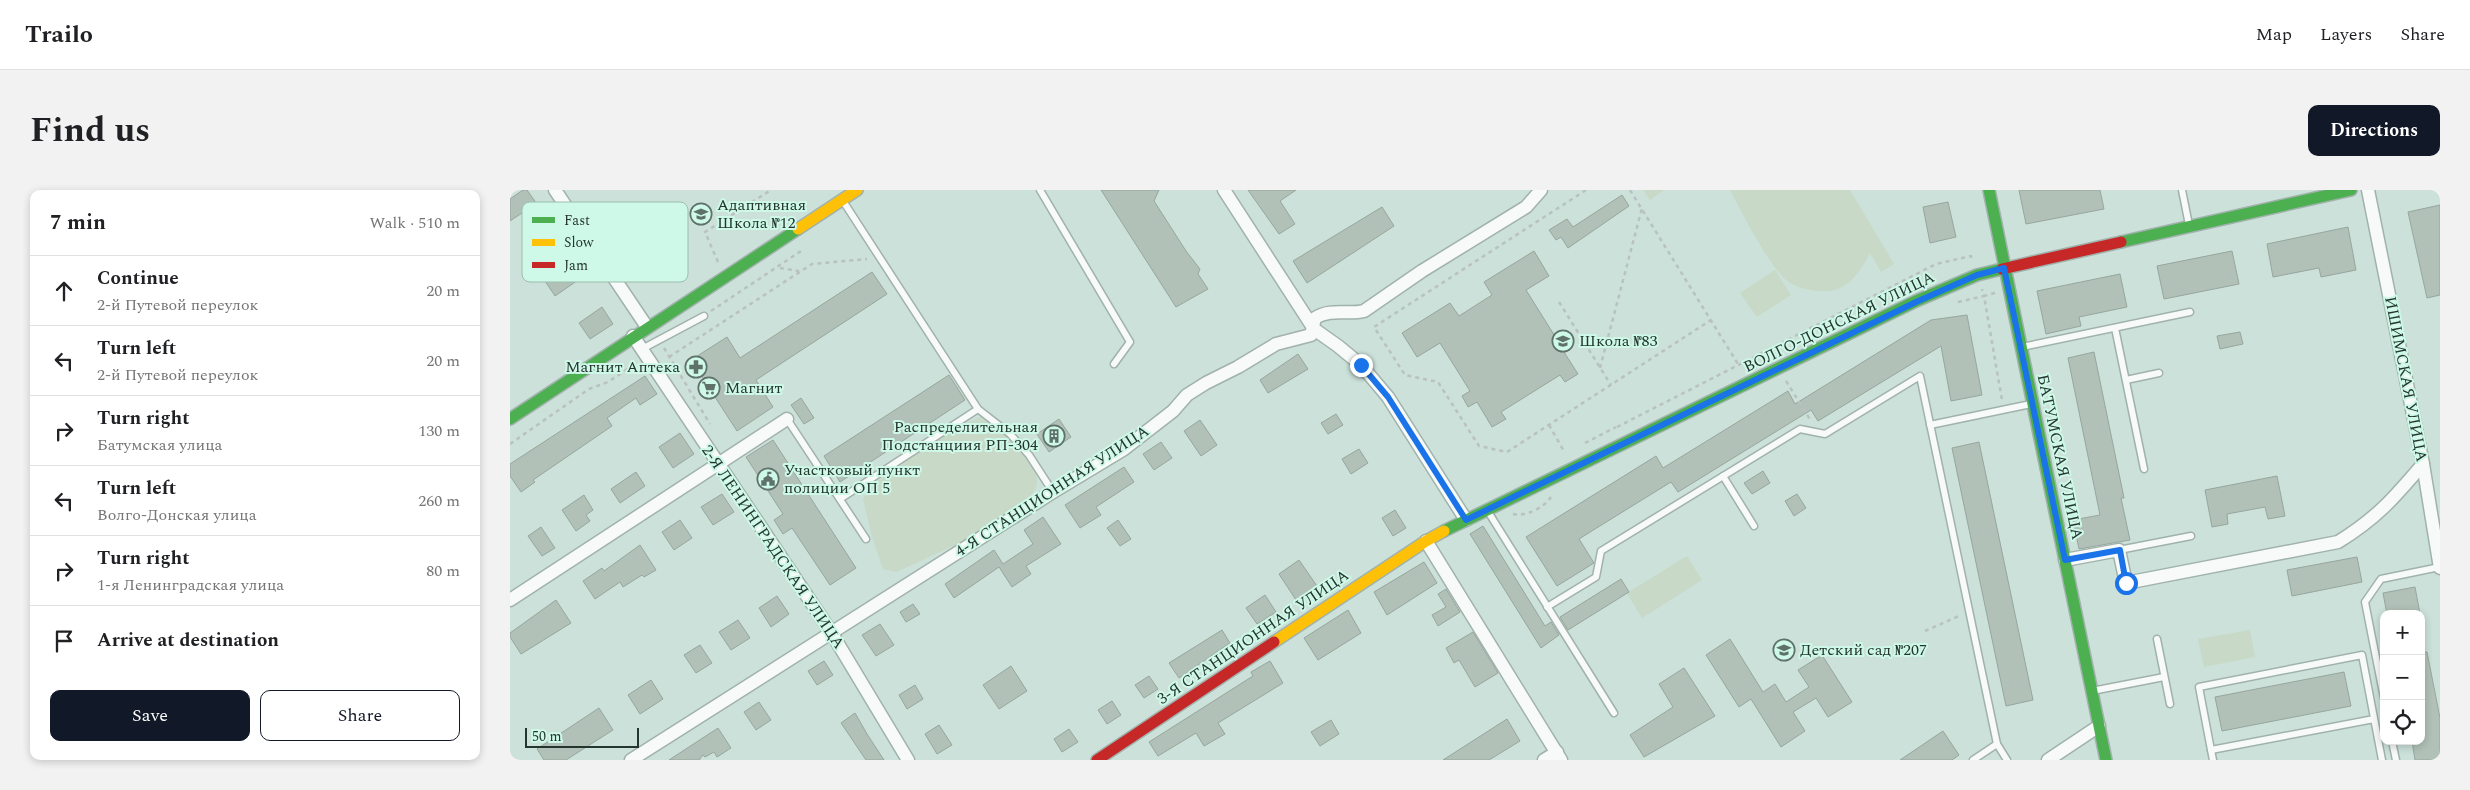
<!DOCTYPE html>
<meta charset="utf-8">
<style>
body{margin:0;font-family:Spectral,serif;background:#f2f2f2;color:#202124}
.controls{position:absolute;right:15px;bottom:15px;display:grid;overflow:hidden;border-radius:10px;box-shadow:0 2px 8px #0003}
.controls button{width:45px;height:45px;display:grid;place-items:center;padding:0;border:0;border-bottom:1px solid #e0e0e0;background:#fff;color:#202124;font:25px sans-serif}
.scale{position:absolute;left:15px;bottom:12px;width:114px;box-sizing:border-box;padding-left:5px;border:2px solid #24352e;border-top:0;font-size:14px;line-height:18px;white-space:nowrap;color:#24352e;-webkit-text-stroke:4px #cef8e8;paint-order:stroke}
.stop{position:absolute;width:15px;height:15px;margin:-11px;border:4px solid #1a73e8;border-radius:50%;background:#fff}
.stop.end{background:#1a73e8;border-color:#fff;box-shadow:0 1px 5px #0008}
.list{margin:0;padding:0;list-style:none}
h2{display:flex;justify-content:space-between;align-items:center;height:65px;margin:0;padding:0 20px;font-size:21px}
h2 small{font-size:16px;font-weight:400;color:#757577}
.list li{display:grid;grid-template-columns:32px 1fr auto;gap:15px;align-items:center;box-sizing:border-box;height:70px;padding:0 20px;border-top:1px solid #e0e0e0}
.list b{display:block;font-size:19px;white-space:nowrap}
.list p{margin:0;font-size:16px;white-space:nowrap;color:#757577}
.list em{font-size:16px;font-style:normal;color:#757577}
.actions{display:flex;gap:10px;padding:15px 20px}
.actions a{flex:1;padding:11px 0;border:1px solid #111827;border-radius:10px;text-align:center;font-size:18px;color:#111827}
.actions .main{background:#111827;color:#fff}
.icon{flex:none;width:28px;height:28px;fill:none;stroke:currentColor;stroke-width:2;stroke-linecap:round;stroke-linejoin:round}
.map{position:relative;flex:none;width:1930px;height:570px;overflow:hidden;border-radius:10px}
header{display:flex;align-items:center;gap:30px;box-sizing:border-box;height:70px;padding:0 25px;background:#fff;border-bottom:1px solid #e0e0e0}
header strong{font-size:24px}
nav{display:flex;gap:28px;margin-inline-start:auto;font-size:18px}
.intro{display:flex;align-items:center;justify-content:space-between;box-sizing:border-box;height:120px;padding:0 30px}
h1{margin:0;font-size:35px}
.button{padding:12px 22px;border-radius:10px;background:#111827;color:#fff;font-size:18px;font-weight:700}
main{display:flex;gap:30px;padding:0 30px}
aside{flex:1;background:#fff;border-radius:10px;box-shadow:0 2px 8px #0003}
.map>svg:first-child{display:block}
.green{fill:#c9d9c7}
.building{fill:#b1c1b7;stroke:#97a69e}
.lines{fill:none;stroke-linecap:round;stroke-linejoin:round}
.lane-casing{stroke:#a1b2ac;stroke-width:9}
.street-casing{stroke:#a1b2ac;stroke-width:15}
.fast-casing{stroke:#a1b2ac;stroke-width:14}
.slow-casing{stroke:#a1b2ac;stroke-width:14}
.jam-casing{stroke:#a1b2ac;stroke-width:14}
.path{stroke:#b9c2c0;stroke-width:2.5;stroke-dasharray:4 4;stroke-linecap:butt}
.lane{stroke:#f7faf9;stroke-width:6}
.street{stroke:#f7faf9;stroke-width:12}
.fast{stroke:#4caf50;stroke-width:11}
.slow{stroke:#ffc107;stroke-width:11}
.jam{stroke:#c62828;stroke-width:11}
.route{stroke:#1a73e8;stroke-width:6}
.labels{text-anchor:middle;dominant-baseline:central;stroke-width:4;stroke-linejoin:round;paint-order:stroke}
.poi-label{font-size:16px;fill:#24352e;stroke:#cef8e8;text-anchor:start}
.street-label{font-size:16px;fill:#24352e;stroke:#cef8e8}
.key{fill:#cef8e8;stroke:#9bbeb0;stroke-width:1}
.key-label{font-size:14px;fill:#24352e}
</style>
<header>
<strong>Trailo</strong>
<nav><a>Map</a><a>Layers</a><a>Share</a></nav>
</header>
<div class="intro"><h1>Find us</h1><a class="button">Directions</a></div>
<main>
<aside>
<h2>7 min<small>Walk · 510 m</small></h2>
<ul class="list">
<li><svg class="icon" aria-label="ahead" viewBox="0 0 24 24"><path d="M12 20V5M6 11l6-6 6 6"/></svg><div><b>Continue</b><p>2-й Путевой переулок</p></div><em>20 m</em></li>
<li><svg class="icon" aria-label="left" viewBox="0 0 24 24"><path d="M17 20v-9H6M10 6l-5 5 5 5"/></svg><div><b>Turn left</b><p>2-й Путевой переулок</p></div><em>20 m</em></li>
<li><svg class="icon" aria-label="right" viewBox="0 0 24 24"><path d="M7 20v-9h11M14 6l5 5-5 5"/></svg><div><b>Turn right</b><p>Батумская улица</p></div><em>130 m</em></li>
<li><svg class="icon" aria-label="left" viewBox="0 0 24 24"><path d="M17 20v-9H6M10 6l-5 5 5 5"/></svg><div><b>Turn left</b><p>Волго-Донская улица</p></div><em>260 m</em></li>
<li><svg class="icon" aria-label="right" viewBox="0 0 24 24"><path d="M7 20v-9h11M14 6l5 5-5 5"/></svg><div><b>Turn right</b><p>1-я Ленинградская улица</p></div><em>80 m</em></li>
<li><svg class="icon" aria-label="arrive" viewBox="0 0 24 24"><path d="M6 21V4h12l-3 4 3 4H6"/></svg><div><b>Arrive at destination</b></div></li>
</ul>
<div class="actions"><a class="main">Save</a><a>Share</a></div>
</aside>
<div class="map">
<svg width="1930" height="570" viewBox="0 0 1930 570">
<rect width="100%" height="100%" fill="#cbe1d9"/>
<g class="green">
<path d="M1133 0H1154L1140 10Z"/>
<path d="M1220 0H1340L1384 74 1371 82 1360 63C1350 82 1337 103 1313 101 1300 101 1291 99 1280 93 1261 81 1232 22 1220 0Z"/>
<path d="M1265 80 1281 105 1247 127 1230 103Z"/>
<path d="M472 226C490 239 529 268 527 292 525 324 415 368 387 382L373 379 362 347 353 309 361 296 409 262 450 236Z"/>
<path d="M1177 366 1192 390 1132 428 1117 403Z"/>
<path d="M1740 440 1745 467 1694 477 1688 449Z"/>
</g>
<g class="building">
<path d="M13 0H17L51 48 59 61 55 64 71 88 45 106 35 91 48 82 33 60 30 62 20 47 26 43 12 23 0 31V9Z"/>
<path d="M591 0H649L644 11 676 61 690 79 688 84 698 99 666 117Z"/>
<path d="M738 0H786L770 11 785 34 769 44Z"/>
<path d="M1509 0H1590L1594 19 1516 34Z"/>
<path d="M1112 5 1119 16 1058 58 1051 47 1046 50 1039 40 1057 29 1063 37Z"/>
<path d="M1438 12 1446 47 1420 53 1413 17Z"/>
<path d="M1930 15V105L1917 108 1898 22Z"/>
<path d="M872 17 884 36 797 93 783 71Z"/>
<path d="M1838 37 1846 80 1811 87 1809 78 1763 87 1757 54Z"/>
<path d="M1024 61 1039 86 1016 100 1046 148 1053 144 1059 155 1052 159 1068 184 1055 192 1050 185 991 222 996 229 982 237 967 212 958 217 952 206 960 201 930 153 907 167 892 143 940 113 949 126 982 105 974 92Z"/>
<path d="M1722 61 1729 94 1654 109 1647 76Z"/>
<path d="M362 82 377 104 246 190 263 217 227 241 181 170 217 147 230 168Z"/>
<path d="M1610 84 1617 117 1569 127 1571 136 1536 144 1527 101Z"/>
<path d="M92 117 103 134 80 149 69 133Z"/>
<path d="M1457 125 1472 205 1441 211 1431 156 1308 231 1301 220 1168 302 1161 292 1085 339 1069 349 1084 373 1047 396 1016 347 1146 266 1153 278 1278 201 1285 214 1421 130Z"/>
<path d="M1730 142 1733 154 1710 159 1707 146Z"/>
<path d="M1584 162 1614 308H1611L1620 350 1569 359 1563 330 1590 325 1558 168Z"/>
<path d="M788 164 798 179 758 203 750 190Z"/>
<path d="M439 185 455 210 330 292 314 266Z"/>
<path d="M135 186 147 204 130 215 126 208 97 228 102 236 23 290 25 292 11 302 0 286V274Z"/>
<path d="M291 208 304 228 294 234 281 215Z"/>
<path d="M826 224 833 235 818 244 811 233Z"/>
<path d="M549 229 561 247 539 262 527 244Z"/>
<path d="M690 230 707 255 691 266 674 241Z"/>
<path d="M170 243 184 264 163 278 149 257Z"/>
<path d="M263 250 346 378 320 395 282 338 273 344 264 330 273 324 236 267Z"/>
<path d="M651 252 662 268 644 280 633 264Z"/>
<path d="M1469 252 1523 510 1496 516 1442 258Z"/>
<path d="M849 259 858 273 841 284 832 269Z"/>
<path d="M614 277 624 292 586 317 591 325 570 338 555 315Z"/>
<path d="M1253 281 1260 293 1242 304 1234 293Z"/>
<path d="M126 282 135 296 110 313 101 299Z"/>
<path d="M1767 286 1775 326 1758 329 1755 317 1717 324 1718 334 1702 337 1695 300Z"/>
<path d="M212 304 224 322 203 335 191 317Z"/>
<path d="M1287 304 1296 318 1284 326 1275 311Z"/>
<path d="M74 305 83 320 76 325 80 331 66 341 52 320Z"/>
<path d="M885 320 896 338 883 346 872 328Z"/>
<path d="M533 327 551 354 516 376 521 384 502 397 489 377 444 408 435 394 484 360 493 374 523 354 514 340Z"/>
<path d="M170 330 182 348 164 360 152 342Z"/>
<path d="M608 330 621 349 610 356 597 338Z"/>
<path d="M973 336 1035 436 1041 432 1049 445 1031 458 960 344Z"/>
<path d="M31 337 45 358 32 366 18 346Z"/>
<path d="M130 355 146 380 134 387 132 385 113 397 110 392 85 409 73 391 92 378 94 381Z"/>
<path d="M1847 367 1852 392 1782 406 1777 380Z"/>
<path d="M789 370 807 396 786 410 769 384Z"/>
<path d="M914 372 927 393 877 425 864 402Z"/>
<path d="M1111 389 1119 402 1058 440 1050 427Z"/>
<path d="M1905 397 1910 424H1877L1873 403Z"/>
<path d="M936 399 950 422 928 436 922 425 936 417 928 404Z"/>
<path d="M755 405 766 422 747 434 736 418Z"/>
<path d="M267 406 279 424 261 437 249 418Z"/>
<path d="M46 410 61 433 11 464 0 447V443Z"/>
<path d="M403 414 410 424 396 432 390 422Z"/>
<path d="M838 420 851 443 808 470 794 448Z"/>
<path d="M228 430 240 448 221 460 209 442Z"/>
<path d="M370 434 384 455 366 466 352 445Z"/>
<path d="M712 440 720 453 669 488 659 473Z"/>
<path d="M963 442 988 483 965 497 949 470 944 473 936 458Z"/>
<path d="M1220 449 1253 502 1265 494 1276 512 1299 497 1288 480 1312 465 1342 512 1318 527 1306 508 1283 522 1295 541 1271 557 1241 509 1229 517 1196 465Z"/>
<path d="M190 455 202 473 186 483 174 465Z"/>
<path d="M1911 462H1917L1930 528V570H1905L1902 551H1911Z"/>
<path d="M314 471 323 485 307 495 298 481Z"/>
<path d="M760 471 773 493 708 533 715 544 694 556 686 543 648 566 639 552 743 486 741 482Z"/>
<path d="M501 476 517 501 489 519 473 495Z"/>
<path d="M1174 478 1205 526 1134 567 1120 545 1163 517 1149 494Z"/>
<path d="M1834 482 1841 516 1712 541 1705 507Z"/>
<path d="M639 486 648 499 634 508 625 495Z"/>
<path d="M141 490 153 509 130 524 118 505Z"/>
<path d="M405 495 413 509 397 519 389 505Z"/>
<path d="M602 511 611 525 597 534 588 520Z"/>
<path d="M249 512 261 530 246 540 234 522Z"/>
<path d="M89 518 103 540 56 570H34L27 559Z"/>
<path d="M345 523 357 544 374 570H356L331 533Z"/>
<path d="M997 529 1010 551 979 570H933Z"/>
<path d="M821 530 829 544 810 556 801 542Z"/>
<path d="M429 535 442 555 427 564 415 544Z"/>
<path d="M208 538 221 558 207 567 204 562 195 567 193 565 189 570H159Z"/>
<path d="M559 539 568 552 552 562 544 549Z"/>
<path d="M1433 541 1449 565 1442 570H1390Z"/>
</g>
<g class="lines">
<g class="lane-casing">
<g id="lane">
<path d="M530 0 620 152 604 174"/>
<path d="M1672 0 1679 35"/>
<path d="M333 11 468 219 500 244 519 265 543 302"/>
<path d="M1605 138 1634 279"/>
<path d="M1512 157 1680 122"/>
<path d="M132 159 194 126"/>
<path d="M1616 190 1649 183"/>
<path d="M277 229 356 349"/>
<path d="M1420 235 1521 214"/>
<path d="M1213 286 1244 336"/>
<path d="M330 309 468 219"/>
<path d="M977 320 1104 523"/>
<path d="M1609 360 1681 346"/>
<path d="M1037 417 1086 387 1091 361 1290 239 1315 244 1410 186 1487 554 1497 570"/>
<path d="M1647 449 1660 514"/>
<path d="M1582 501 1654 487"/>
<path d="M1874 508 1855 412 1871 389 1930 377"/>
<path d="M1864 529 1701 560 1689 497 1852 465 1872 570"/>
<path d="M1882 551 1886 570"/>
<path d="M1701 560 1703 570"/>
<path d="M1463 570 1487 554"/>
</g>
</g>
<g class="street-casing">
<g id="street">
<path d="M45 0 137 137"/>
<path d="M714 0 804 139 828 156 851 175 878 207 956 330"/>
<path d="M1858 0 1913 274 1930 378"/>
<path d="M123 146 321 442 398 570"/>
<path d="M916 351 1051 570"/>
<path d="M1555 370 1609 360 1616 393 1828 352C1867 328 1884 308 1913 274"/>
<path d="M0 410 277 229"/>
<path d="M121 570 543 302 614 259 663 221 677 205 696 193 728 177 766 154 801 145 805 128C821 118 837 125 854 121L912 81 1016 17 1031 0"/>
<path d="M1034 570 1047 562"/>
<path d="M1538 570 1589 536"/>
</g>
</g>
<g class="fast-casing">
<g id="fast">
<path d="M1479 0 1596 570"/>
<path d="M1611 52 1841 0"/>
<path d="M0 229 288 39"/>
<path d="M934 341 1406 111 1467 85 1492 79"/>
</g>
</g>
<g class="slow-casing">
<g id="slow">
<path d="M288 39 347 0"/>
<path d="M764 452 916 351 934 341"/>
</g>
</g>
<g class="jam-casing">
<g id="jam">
<path d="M1492 79 1611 52"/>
<path d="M587 570 764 452"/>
</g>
</g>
<g class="path">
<path d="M1076 0 864 137 895 185 928 192 969 256 997 262 1201 130"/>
<path d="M1120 0 1228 174"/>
<path d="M208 72 195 42 261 0"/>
<path d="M270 78 289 81"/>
<path d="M1485 103 1474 106 1492 210"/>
<path d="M1049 112 1101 195"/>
<path d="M1448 112 1474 106 1472 99"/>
<path d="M201 121 291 61"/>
<path d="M154 158 200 234"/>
<path d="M159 167 302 74 357 69"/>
<path d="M1090 178 1132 18"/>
<path d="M1276 191 1301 231"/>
<path d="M1039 235 1055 263"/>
<path d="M1107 237 1426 74 1461 66 1462 70"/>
<path d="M1075 253 1106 237"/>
<path d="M0 254 79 199 98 192 125 174"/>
<path d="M1003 324C1015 327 1034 318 1041 307"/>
<path d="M1415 441 1449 426"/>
</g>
<use href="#lane" class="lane"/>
<use href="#street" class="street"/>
<use href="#fast" class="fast"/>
<use href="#slow" class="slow"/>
<use href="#jam" class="jam"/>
</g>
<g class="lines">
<path class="route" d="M851 175 878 207 956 330 1406 112 1467 85 1494 78 1555 370 1610 360 1616 393"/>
</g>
<defs>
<g id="school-ring" transform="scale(1.125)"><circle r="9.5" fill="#cef8e8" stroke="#5e716a" stroke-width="1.5"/><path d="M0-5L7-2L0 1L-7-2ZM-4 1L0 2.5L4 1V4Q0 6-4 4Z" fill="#5e716a"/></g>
<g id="pharmacy-ring" transform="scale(1.125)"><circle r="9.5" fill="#cef8e8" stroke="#5e716a" stroke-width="1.5"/><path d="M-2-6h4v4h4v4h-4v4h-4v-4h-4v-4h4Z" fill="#5e716a"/></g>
<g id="supermarket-ring" transform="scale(1.125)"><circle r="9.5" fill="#cef8e8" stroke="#5e716a" stroke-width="1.5"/><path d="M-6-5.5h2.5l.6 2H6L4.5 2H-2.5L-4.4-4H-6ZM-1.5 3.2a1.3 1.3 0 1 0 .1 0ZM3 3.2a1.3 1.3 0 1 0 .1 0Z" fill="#5e716a"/></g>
<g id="building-ring" transform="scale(1.125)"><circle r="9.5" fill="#cef8e8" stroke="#5e716a" stroke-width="1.5"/><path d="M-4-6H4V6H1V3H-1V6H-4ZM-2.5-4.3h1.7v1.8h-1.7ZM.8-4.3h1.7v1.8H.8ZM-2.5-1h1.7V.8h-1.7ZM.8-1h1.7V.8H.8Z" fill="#5e716a"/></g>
<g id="civic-ring" transform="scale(1.125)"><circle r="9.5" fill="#cef8e8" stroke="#5e716a" stroke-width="1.5"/><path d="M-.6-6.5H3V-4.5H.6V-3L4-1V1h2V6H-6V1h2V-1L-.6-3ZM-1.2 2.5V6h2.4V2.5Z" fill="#5e716a"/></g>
</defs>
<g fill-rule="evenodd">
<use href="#school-ring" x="191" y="24"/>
<use href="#school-ring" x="1053" y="151"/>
<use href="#pharmacy-ring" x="186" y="177"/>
<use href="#supermarket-ring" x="199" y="198"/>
<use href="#building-ring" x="544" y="246"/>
<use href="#civic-ring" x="258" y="289"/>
<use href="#school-ring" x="1274" y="460"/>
</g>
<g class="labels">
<g class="poi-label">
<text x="207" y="15">Адаптивная<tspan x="207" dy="18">Школа №12</tspan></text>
<text x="1069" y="151">Школа №83</text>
<text x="170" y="177" text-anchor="end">Магнит Аптека</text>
<text x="215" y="198">Магнит</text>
<text x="528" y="237" text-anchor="end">Распределительная<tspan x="528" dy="18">Подстанциия РП-304</tspan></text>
<text x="274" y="280">Участковый пункт<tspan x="274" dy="18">полиции ОП 5</tspan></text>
<text x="1290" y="460">Детский сад №207</text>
</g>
<g class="street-label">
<text transform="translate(1329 132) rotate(-26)">ВОЛГО-ДОНСКАЯ УЛИЦА</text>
<text transform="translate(1896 189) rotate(79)">ИШИМСКАЯ УЛИЦА</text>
<text transform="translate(1550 267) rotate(78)">БАТУМСКАЯ УЛИЦА</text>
<text transform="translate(542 301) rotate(-33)">4-Я СТАНЦИОННАЯ УЛИЦА</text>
<text transform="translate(263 357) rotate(56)">2-Я ЛЕНИНГРАДСКАЯ УЛИЦА</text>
<text transform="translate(743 447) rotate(-34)">3-Я СТАНЦИОННАЯ УЛИЦА</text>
</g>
</g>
<rect x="12" y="12" width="166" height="80" rx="8" class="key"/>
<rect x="22" y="27" width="23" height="6" fill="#4caf50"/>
<rect x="22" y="49" width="23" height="7" fill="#ffc107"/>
<rect x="22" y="72" width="23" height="6" fill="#c62828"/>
<g class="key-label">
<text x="54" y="35">Fast</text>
<text x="54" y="57">Slow</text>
<text x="54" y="80">Jam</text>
</g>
</svg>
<div class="controls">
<button>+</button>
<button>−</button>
<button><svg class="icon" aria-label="locate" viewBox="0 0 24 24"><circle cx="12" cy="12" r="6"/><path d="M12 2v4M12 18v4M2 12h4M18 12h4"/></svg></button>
</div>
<div class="scale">50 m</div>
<div class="stop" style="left:1616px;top:393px"></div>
<div class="stop end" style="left:851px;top:175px"></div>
</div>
</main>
